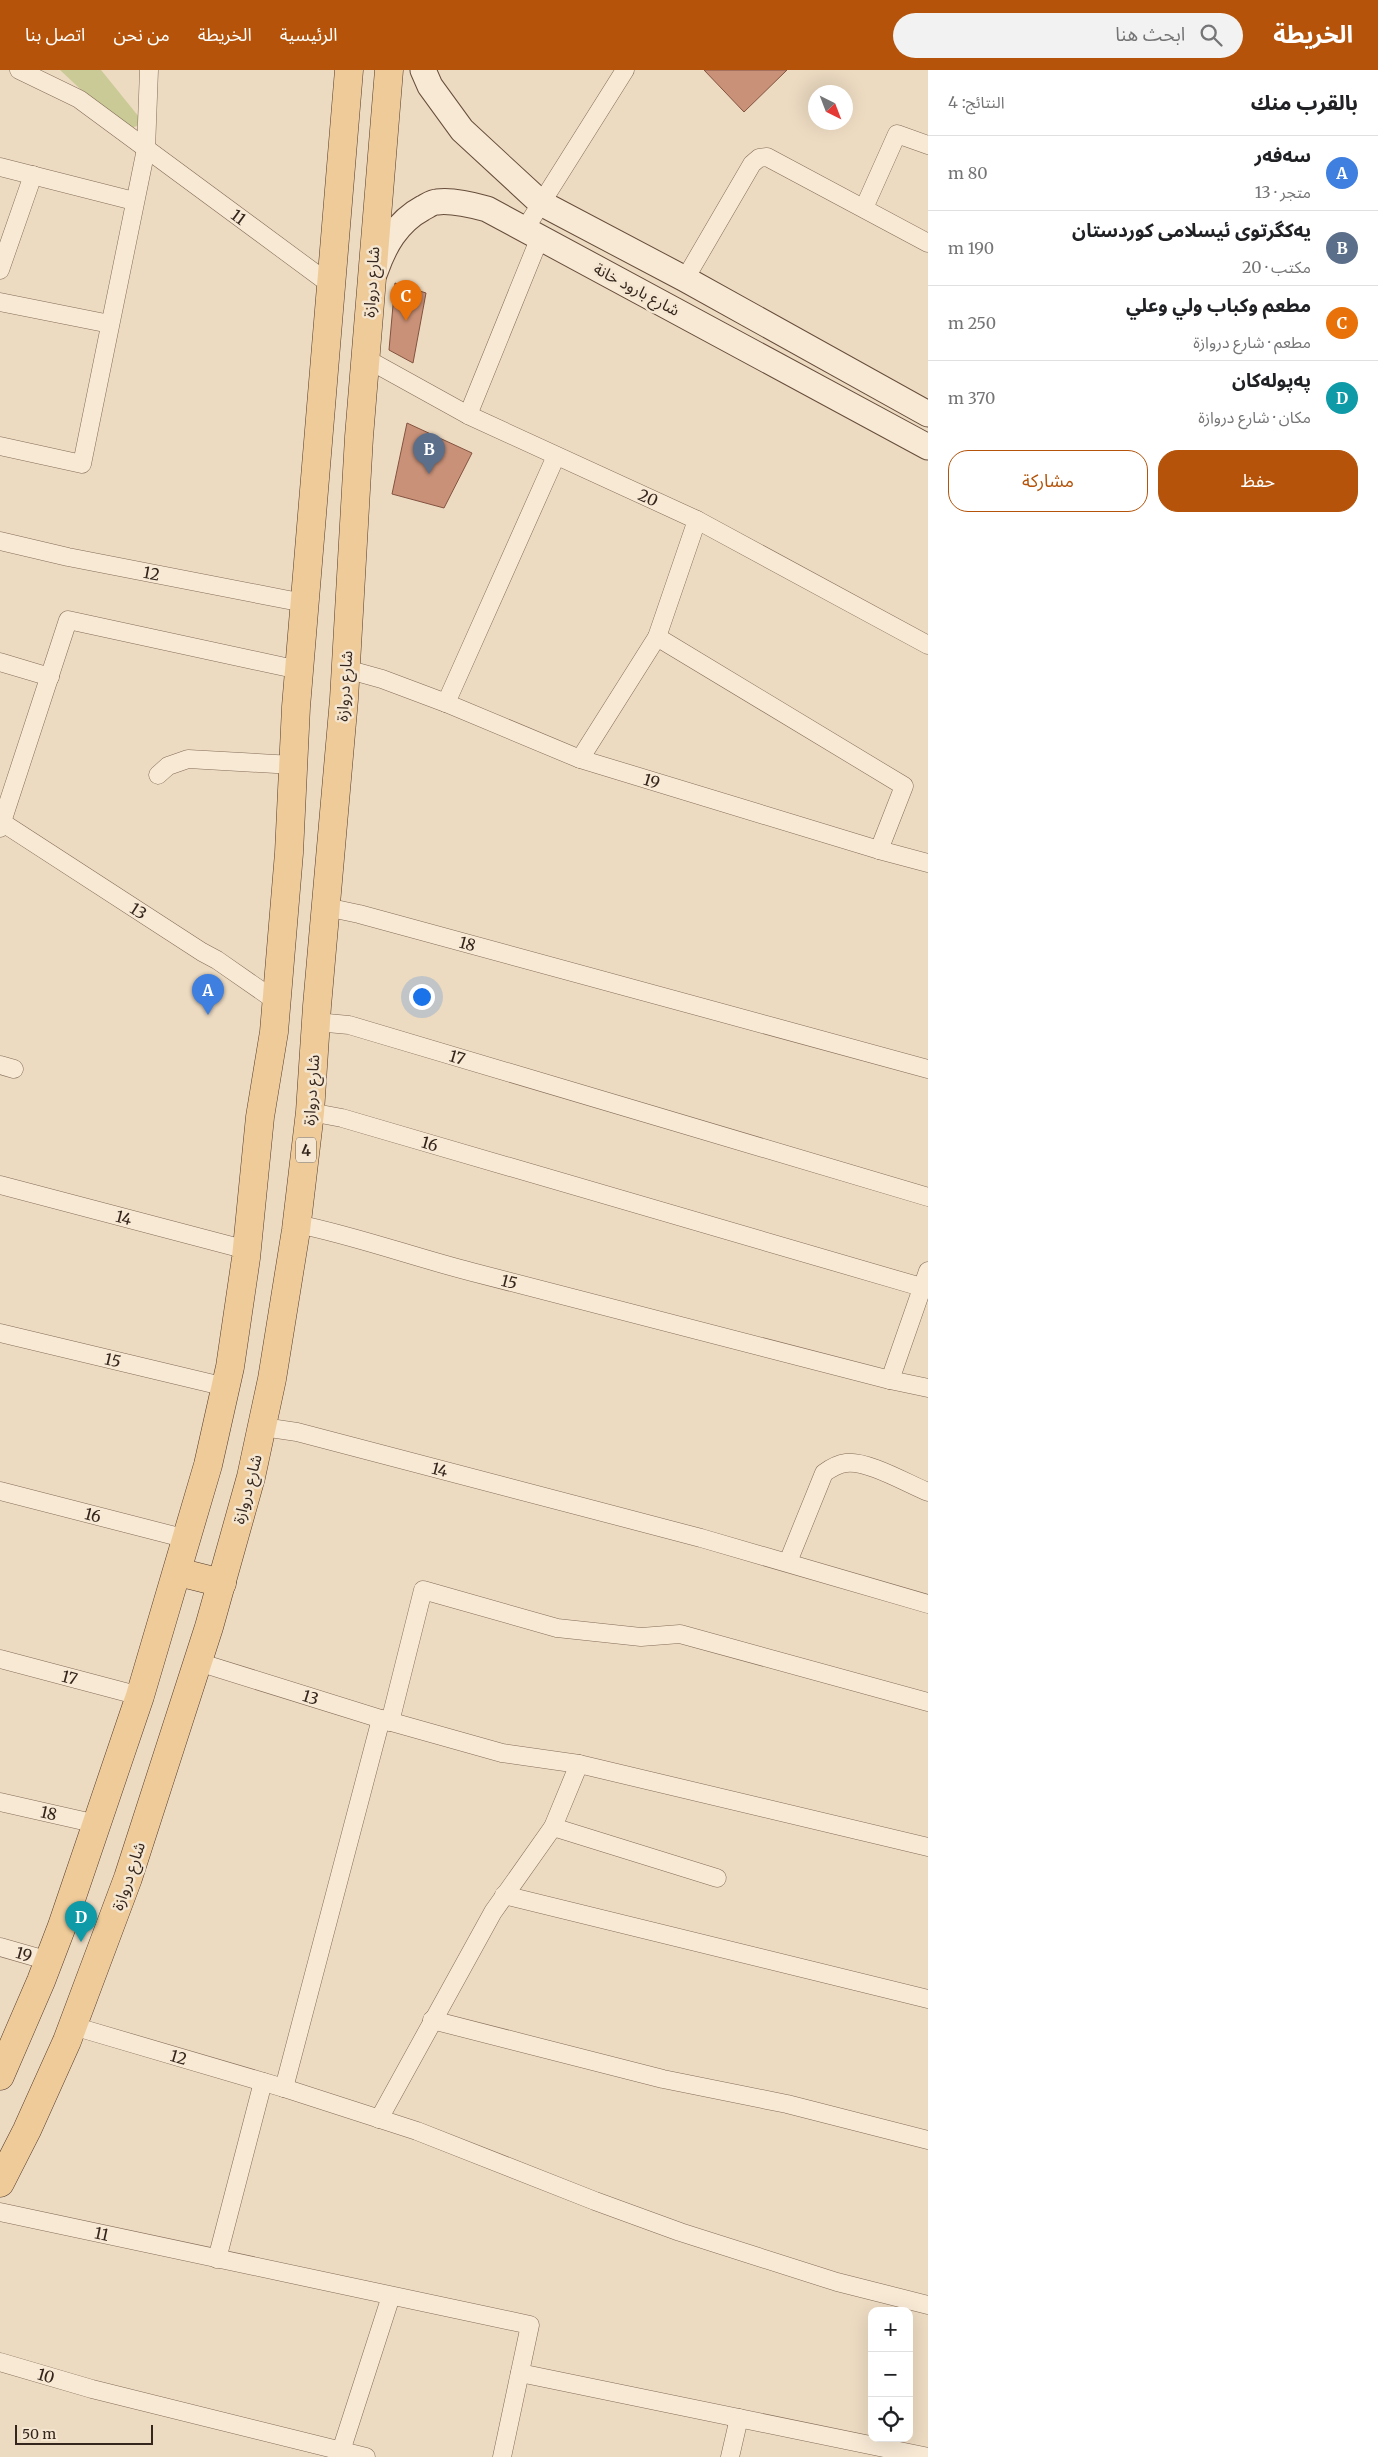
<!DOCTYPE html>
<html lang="ar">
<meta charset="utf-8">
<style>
body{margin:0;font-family:Merriweather,"Noto Sans Arabic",serif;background:#f2f2f2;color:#202124;direction:rtl}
.controls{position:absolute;right:15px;bottom:15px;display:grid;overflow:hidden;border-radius:10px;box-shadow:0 5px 20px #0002}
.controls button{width:45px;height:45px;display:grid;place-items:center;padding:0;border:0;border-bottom:1px solid #e0e0e0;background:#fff;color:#202124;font:25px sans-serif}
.compass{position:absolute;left:808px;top:15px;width:45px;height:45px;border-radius:50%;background:#fff;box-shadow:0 5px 20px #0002;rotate:138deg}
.scale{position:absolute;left:15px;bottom:12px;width:138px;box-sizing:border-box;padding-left:5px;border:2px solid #35261d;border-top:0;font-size:14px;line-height:18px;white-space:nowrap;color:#35261d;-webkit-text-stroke:4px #f4e6d0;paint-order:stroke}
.you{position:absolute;left:421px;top:926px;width:18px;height:18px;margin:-12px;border:4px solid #fff;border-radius:50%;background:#1a73e8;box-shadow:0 0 0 8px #1a73e833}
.badge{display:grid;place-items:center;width:32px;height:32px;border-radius:50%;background:#b45309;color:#fff;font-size:16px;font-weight:700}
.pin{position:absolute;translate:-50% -41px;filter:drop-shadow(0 1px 2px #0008)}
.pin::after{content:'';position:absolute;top:26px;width:18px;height:15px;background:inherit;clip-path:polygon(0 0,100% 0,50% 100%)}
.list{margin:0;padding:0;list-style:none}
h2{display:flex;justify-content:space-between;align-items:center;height:65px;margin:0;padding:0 20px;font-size:21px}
h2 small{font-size:16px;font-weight:400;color:#757577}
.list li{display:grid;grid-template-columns:32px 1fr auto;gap:15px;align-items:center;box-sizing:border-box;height:75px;padding:0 20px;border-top:1px solid #e0e0e0}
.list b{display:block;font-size:19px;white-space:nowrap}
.list p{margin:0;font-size:16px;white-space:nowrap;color:#757577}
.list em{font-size:16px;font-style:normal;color:#757577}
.actions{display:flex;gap:10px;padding:15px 20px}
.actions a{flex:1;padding:11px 0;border:1px solid #b45309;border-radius:20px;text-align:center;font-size:18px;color:#b45309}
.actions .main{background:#b45309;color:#fff}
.icon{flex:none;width:28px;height:28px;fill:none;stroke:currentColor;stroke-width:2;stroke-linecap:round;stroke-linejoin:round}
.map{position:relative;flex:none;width:928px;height:2387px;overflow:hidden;direction:ltr}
header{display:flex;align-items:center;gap:30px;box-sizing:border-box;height:70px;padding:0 25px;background:#b45309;color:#fff}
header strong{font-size:24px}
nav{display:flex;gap:28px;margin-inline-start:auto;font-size:18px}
.search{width:350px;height:45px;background:#f2f2f2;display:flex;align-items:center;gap:12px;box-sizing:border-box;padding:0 18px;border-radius:28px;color:#757577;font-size:19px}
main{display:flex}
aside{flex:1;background:#fff}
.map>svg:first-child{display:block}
.green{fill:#c9ca95}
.building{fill:#c99178;stroke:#835340}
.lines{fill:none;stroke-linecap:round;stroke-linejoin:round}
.street-casing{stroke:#856c59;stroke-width:19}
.secondary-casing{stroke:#674d3c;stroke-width:27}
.primary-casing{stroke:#533b2d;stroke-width:29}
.street{stroke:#f7e9d4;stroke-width:18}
.secondary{stroke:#f7e9d4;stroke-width:25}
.primary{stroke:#efcb99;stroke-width:28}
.labels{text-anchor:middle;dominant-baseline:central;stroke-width:5;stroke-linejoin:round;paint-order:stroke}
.shield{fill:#f4e6d0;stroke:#6e6053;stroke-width:1}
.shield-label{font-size:15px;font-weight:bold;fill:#35261d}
.street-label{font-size:16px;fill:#35261d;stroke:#f4e6d0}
</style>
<header>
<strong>الخريطة</strong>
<div class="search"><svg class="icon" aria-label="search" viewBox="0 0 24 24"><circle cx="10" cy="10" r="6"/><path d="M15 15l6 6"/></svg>ابحث هنا</div>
<nav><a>الرئيسية</a><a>الخريطة</a><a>من نحن</a><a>اتصل بنا</a></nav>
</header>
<main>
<aside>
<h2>بالقرب منك<small>النتائج: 4</small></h2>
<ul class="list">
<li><span class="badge" style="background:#3f7fe0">A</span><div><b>سەفەر</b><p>متجر · 13</p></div><em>80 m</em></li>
<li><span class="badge" style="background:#5c6f8a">B</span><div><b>یەکگرتوی ئیسلامی کوردستان</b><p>مكتب · 20</p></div><em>190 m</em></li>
<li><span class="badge" style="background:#e8710a">C</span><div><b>مطعم وكباب ولي وعلي</b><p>مطعم · شارع دروازة</p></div><em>250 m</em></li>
<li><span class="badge" style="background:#0f9aa8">D</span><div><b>پەپولەکان</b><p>مكان · شارع دروازة</p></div><em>370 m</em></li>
</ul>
<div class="actions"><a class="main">حفظ</a><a>مشاركة</a></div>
</aside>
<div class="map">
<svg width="928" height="2387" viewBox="0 0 928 2387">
<rect width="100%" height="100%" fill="#ecdac1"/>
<path class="green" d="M60 0H101L139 47 137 56 131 58 105 42Z"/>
<g class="building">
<path d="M704 0H787L744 42Z"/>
<path d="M395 213 426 223 413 293 389 280Z"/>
<path d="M407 353 472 383 444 438 392 424Z"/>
</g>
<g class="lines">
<g class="street-casing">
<g id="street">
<path id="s1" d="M19 0 79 29 331 215"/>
<path d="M0 97 134 131"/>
<path d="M864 138 897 64 928 75"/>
<path d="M525 159 625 0"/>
<path d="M0 200 33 105"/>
<path d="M685 209 752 94 759 88 767 87 928 173"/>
<path d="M0 232 110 254"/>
<path id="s2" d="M365 288 468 345 697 450 928 575"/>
<path d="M468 345 540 167"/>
<path d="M0 376 82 394 146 79 149 0"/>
<path id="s3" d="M0 471 68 487 304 533"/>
<path d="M657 567 904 716 879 780"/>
<path d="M0 592 50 607"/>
<path id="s4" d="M346 599 382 609 446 633 580 689 879 780 928 793"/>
<path d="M446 633 556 386"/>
<path d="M580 689 657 567 697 450"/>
<path d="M158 705 168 696 188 689 293 695"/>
<path id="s5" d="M0 751 202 882 217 890 276 931"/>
<path d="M0 758 68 550 299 600"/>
<path id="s6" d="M326 837 359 844 928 999"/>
<path id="s7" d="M316 952 349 955 928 1127"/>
<path d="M0 995 14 999"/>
<path id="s8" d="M310 1042 342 1048 928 1219"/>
<path id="s9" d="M0 1115 247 1180"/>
<path id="s10" d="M297 1154C356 1166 413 1187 472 1202 611 1238 750 1274 890 1310L928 1318"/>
<path id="s11" d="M0 1263 226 1317"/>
<path d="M890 1310 928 1201"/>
<path id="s12" d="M263 1357 297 1362 701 1468 928 1534"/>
<path id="s13" d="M0 1421 187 1469"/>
<path d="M788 1492 824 1403C831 1398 838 1394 846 1393 867 1390 908 1414 928 1422"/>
<path id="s14" d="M0 1589 140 1626"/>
<path id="s15" d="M198 1592 381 1649 502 1683 579 1694 928 1777"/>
<path d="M390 1652 423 1520 557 1558 641 1567 680 1564 928 1632"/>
<path id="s16" d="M0 1732 97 1754"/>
<path d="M553 1757 717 1808"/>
<path d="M504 1825 928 1929"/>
<path id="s17" d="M0 1877 49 1891"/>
<path d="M432 1950 663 2009 787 2034 928 2070"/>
<path id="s18" d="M73 1956 284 2018 417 2061 595 2131 680 2162 837 2212 928 2235"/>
<path d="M284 2018 381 1649"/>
<path d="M379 2049 493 1842 553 1757 579 1694"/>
<path id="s19" d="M0 2142 530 2255 502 2387"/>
<path d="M217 2189 263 2012"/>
<path id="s20" d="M0 2292 92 2319 366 2387"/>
<path d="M520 2303 928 2387"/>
<path d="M341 2381 391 2226"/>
<path d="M730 2387 739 2348"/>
</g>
</g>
<g class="secondary-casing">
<g id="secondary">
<path d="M423 0 430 16 462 60 541 133 685 209 928 344"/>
<path d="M375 202C384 176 397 152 423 138 427 136 432 132 437 132 453 130 472 135 487 139L928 377"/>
</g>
</g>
<g class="primary-casing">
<g id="primary">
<path d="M178 1502 222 1513"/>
<path d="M0 2006 41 1911 62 1856 140 1626 208 1395 230 1297 246 1188 260 1047 274 962 289 783 296 637 349 0"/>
<path d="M0 2113 27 2060 67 1971 128 1808 209 1557 251 1407 272 1309 296 1160 310 1042 317 936 344 629 359 367 389 0"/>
</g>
</g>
<use href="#street" class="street"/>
<use href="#secondary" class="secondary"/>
<use href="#primary" class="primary"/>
</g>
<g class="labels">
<rect class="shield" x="296" y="1067.5" width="20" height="25" rx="4"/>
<g class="shield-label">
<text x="306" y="1080">4</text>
</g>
<g class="street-label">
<text stroke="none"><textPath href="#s1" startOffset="265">11</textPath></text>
<text transform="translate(371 212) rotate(-86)">شارع دروازة</text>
<text transform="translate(637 219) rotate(28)">شارع بارود خانة</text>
<text stroke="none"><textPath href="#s2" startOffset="316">20</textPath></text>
<text stroke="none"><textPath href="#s3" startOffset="155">12</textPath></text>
<text transform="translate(344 616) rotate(-86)">شارع دروازة</text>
<text stroke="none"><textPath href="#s4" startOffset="326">19</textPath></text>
<text stroke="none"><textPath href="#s5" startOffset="165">13</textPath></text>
<text stroke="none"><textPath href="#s6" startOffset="146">18</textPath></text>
<text stroke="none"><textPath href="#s7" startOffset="146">17</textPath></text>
<text transform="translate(311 1020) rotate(-86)">شارع دروازة</text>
<text stroke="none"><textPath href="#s8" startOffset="124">16</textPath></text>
<text stroke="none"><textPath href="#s9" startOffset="128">14</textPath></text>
<text stroke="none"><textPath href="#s10" startOffset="220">15</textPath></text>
<text stroke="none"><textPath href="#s11" startOffset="116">15</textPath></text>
<text stroke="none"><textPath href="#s12" startOffset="182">14</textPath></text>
<text transform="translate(247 1419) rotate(-75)">شارع دروازة</text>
<text stroke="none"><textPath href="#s13" startOffset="96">16</textPath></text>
<text stroke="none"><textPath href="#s14" startOffset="72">17</textPath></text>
<text stroke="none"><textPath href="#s15" startOffset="118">13</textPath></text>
<text stroke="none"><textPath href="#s16" startOffset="50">18</textPath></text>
<text transform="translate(128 1806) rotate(-71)">شارع دروازة</text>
<text stroke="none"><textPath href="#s17" startOffset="25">19</textPath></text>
<text stroke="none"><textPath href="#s18" startOffset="110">12</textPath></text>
<text stroke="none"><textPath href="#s19" startOffset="104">11</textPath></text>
<text stroke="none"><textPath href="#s20" startOffset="48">10</textPath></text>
</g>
</g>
</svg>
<div class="controls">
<button>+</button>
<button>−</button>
<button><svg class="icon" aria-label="locate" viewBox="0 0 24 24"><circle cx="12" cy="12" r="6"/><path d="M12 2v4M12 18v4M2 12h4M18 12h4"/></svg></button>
</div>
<svg class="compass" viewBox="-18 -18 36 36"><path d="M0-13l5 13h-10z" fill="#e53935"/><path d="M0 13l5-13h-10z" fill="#757577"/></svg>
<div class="scale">50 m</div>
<div class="you"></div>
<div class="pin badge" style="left:208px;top:945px;background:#3f7fe0">A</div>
<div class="pin badge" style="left:429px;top:404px;background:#5c6f8a">B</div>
<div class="pin badge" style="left:406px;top:251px;background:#e8710a">C</div>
<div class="pin badge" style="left:81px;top:1872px;background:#0f9aa8">D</div>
</div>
</main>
